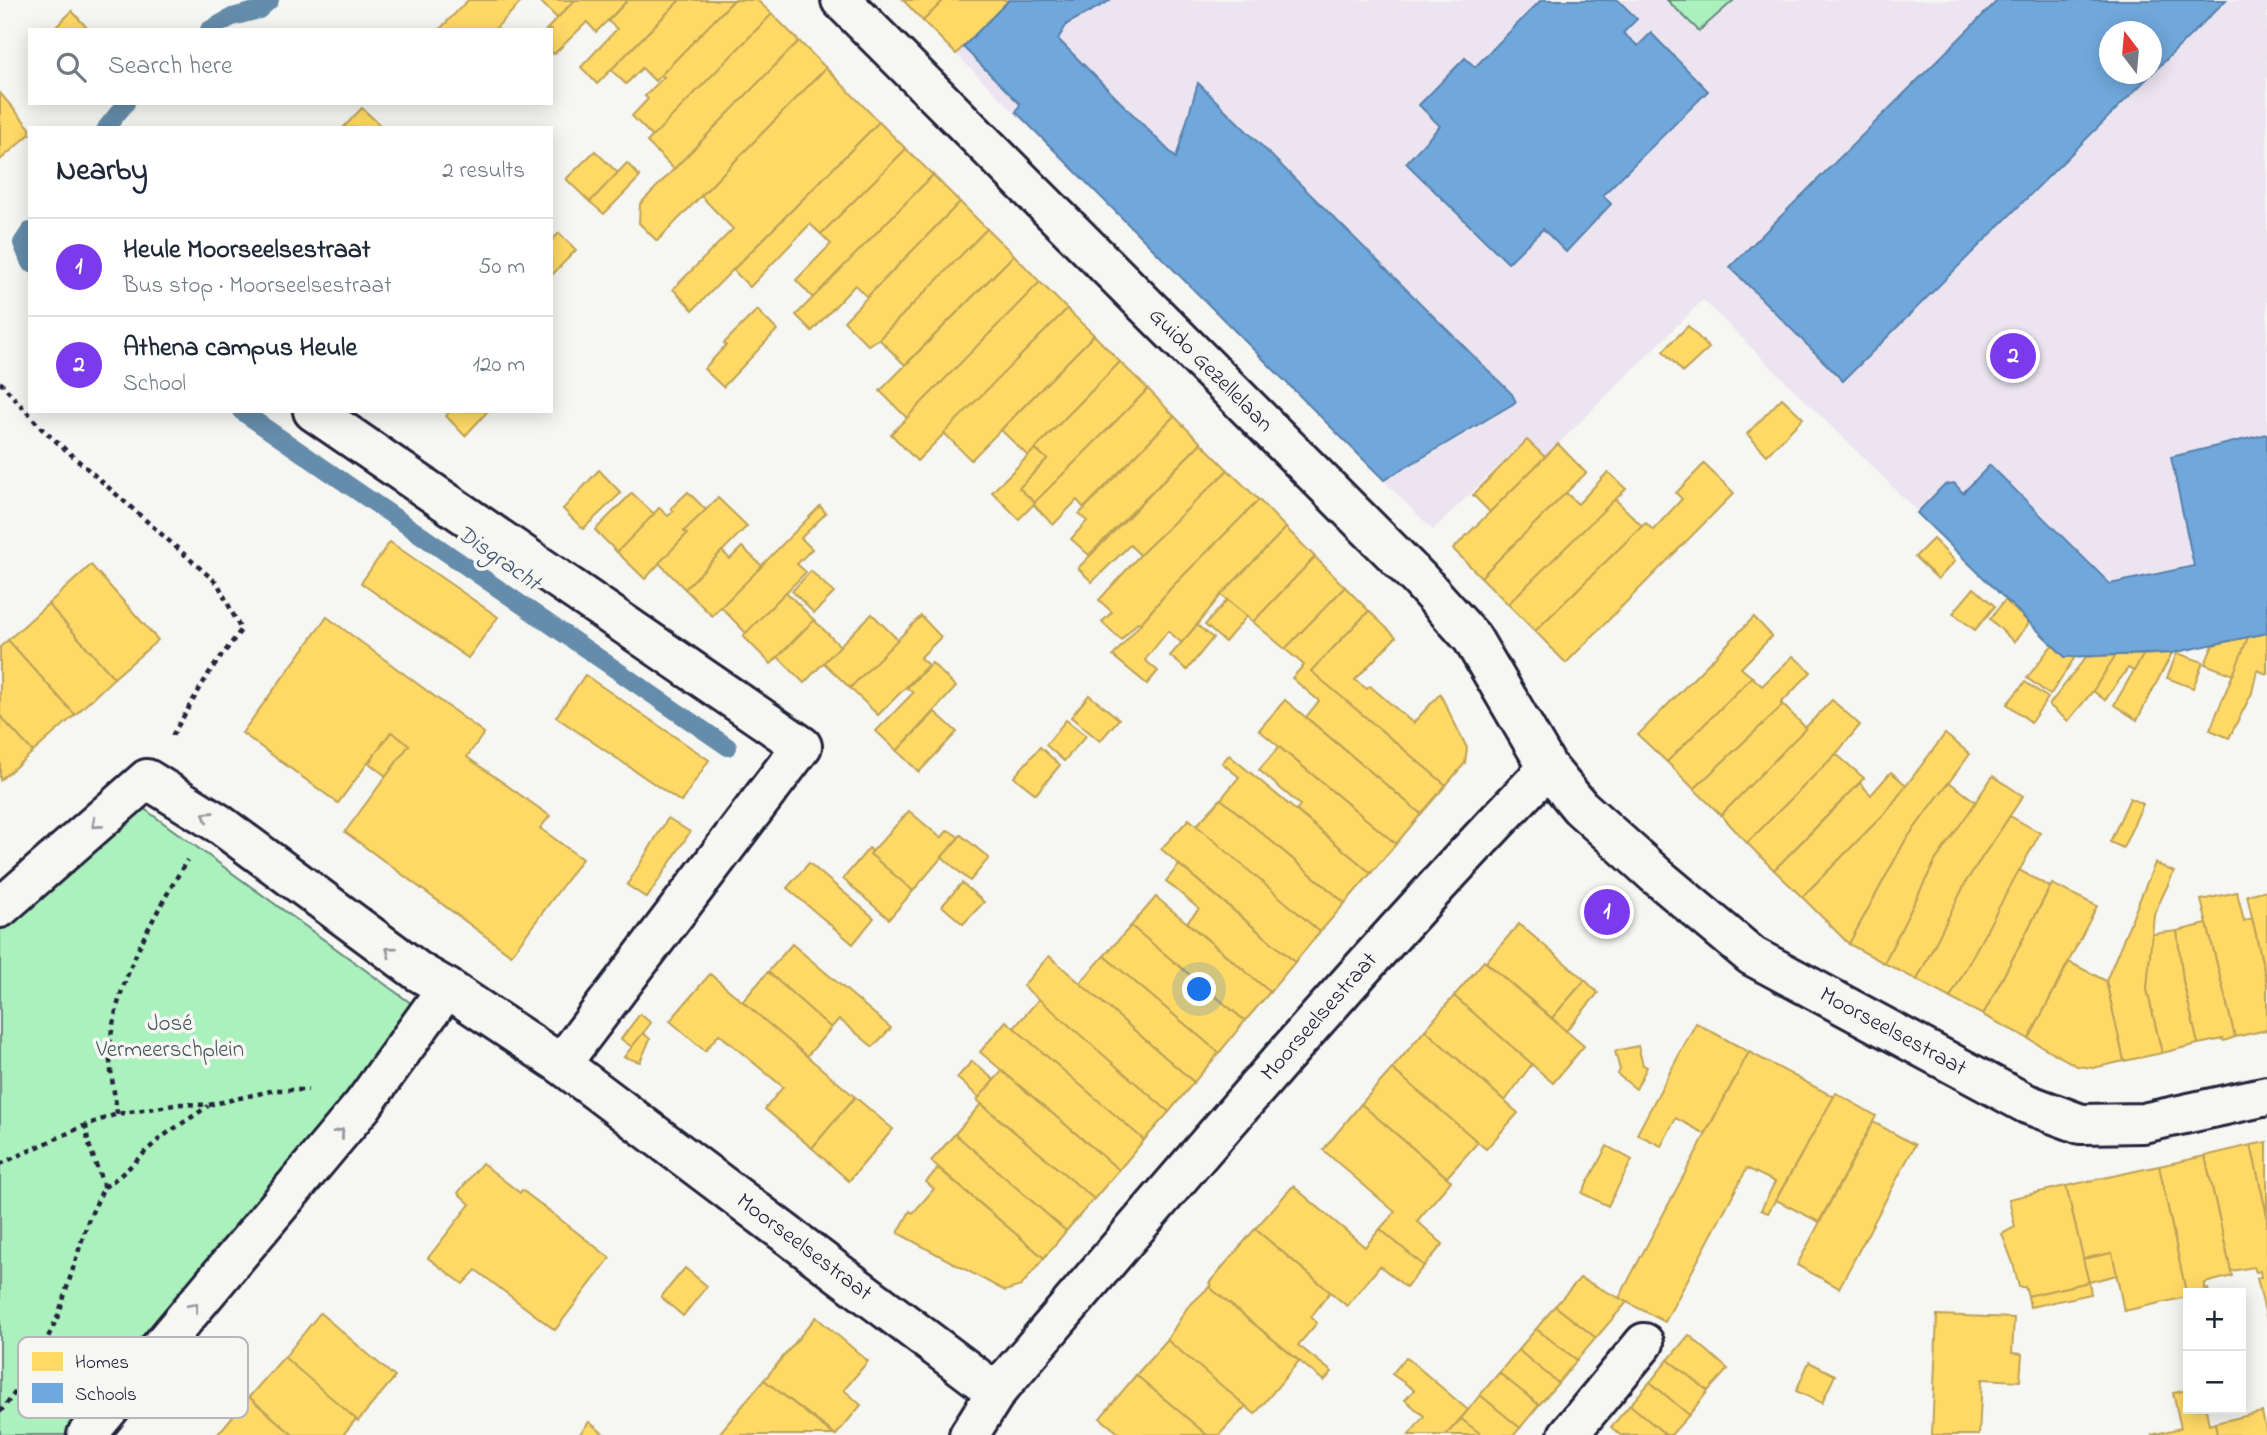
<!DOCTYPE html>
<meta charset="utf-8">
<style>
body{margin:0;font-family:"Indie Flower",sans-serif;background:#f2f2f3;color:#1f2937}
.controls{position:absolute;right:21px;bottom:21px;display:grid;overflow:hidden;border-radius:0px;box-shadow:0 4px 18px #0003}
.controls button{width:63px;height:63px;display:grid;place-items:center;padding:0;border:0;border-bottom:2px solid #e0e1e3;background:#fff;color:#1f2937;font:35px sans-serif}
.compass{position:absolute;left:2099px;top:21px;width:63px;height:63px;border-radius:50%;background:#fff;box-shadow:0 4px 18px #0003;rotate:344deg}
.you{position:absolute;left:1200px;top:990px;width:24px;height:24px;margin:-18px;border:5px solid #fff;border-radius:50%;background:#1a73e8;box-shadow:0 0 0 10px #1a73e833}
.badge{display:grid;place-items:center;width:46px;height:46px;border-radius:50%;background:#7c3aed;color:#fff;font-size:23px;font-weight:700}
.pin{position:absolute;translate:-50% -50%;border:4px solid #fff;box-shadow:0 2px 7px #0006}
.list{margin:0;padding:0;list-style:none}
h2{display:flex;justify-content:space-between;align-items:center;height:91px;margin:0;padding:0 28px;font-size:30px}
h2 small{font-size:23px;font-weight:400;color:#747a83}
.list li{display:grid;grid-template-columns:46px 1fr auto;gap:21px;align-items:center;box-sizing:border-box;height:98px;padding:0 28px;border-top:2px solid #e0e1e3}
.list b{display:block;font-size:26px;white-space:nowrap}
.list p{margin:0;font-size:23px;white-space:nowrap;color:#747a83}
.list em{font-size:23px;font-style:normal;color:#747a83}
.icon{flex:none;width:38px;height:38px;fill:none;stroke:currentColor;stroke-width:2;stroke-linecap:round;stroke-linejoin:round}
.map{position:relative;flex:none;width:2267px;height:1435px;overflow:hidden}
.search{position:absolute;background:#fff;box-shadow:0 4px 18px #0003;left:28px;top:28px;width:525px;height:77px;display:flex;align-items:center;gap:18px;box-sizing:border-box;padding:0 24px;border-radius:0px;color:#747a83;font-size:26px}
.panel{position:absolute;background:#fff;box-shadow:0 4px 18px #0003;left:28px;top:126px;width:525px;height:287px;border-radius:0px}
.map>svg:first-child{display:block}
.built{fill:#ece5f1;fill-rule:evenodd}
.green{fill:#aaf1bd;stroke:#668a7c;stroke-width:2}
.homes{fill:#ffd966;stroke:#bda259;stroke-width:2}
.schools{fill:#6fa8dc;stroke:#5880ac;stroke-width:2;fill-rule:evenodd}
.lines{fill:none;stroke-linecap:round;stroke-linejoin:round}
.stream{stroke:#658caa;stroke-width:18}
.minor-casing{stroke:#22223b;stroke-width:44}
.path{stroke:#22223b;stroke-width:4.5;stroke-dasharray:5 5;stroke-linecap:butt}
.minor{stroke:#f6f6f2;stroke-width:38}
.oneway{stroke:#9797a0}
.labels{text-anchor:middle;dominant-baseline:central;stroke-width:7;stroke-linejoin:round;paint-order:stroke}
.street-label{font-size:23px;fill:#22223b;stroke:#f6f6f2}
.park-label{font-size:23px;fill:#44565c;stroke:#f6f6f2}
.water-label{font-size:24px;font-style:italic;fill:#445772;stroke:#f6f6f2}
.key{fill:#f6f6f2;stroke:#b6b6bb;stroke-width:2}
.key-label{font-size:19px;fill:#22223b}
</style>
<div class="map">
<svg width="2267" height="1435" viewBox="0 0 2267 1435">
<rect width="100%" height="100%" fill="#f6f6f2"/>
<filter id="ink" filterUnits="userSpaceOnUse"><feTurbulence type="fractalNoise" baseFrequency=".0143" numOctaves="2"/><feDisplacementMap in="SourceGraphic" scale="14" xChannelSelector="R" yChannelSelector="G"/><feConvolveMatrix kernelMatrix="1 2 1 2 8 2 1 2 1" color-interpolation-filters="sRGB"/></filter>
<g filter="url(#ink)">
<path class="built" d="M1009 0H2267V633L2172 653 2065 657 1703 300 1545 457 1526 439 1433 530 956 54ZM2110 32H2152V74H2110Z"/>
<g class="green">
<path d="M1667 0H1734L1699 31Z"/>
<path d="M139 805 416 1007 66 1435H0V929Z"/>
</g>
<g class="homes">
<path d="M468 0H523L494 30H439Z"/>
<path d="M539 0H575L557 18Z"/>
<path d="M575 0H628L596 32 587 22 554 54 551 51V30H546Z"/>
<path d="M628 0H680L597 84 581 67 617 29 608 21Z"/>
<path d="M680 0H734L655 81 642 68 626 84 611 70Z"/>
<path d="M734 0H757L772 14 653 137 632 116 648 99 645 96 664 77 661 75Z"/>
<path d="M903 0H944L923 21Z"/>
<path d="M944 0H1009L956 54 923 21Z"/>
<path d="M72 11 89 30H53Z"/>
<path d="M772 14 799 41 674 169 647 142Z"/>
<path d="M799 41 826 68 657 241 639 223 640 204Z"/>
<path d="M826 68 879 122 693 310 673 289 733 229 701 196Z"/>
<path d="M0 93 30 128V134L0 160Z"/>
<path d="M362 108 383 128H343Z"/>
<path d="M879 122 906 149 821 234 810 224 750 287 733 270Z"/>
<path d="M906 149 933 175 813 298 796 280 831 244 821 234Z"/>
<path d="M595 151 618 173 590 202 566 179Z"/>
<path d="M627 163 640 177 604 214 590 202Z"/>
<path d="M933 175 960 202 867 297 855 285 812 331 796 315Z"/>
<path d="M960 202 987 229 879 339 868 345 844 321Z"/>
<path d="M987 229 1014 255 905 365 879 339Z"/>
<path d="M559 233 576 250 551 276V241Z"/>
<path d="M1014 255 1040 282 907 418 880 391Z"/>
<path d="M1040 282 1067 309 917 461 891 434Z"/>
<path d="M1067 309 1094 335 971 460 944 433Z"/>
<path d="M757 310 777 330 723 387 704 369 726 345 724 343Z"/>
<path d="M1688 326 1709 348 1683 372 1663 351Z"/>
<path d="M1094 335 1120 362 1028 456 1001 430Z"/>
<path d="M1120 362 1148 389 1035 503 1019 488 1047 459 1035 449Z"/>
<path d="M1148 389 1174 416 1084 508 1077 500 1053 525 1033 504Z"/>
<path d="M1782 398 1803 418 1767 455 1747 434Z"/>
<path d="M450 411H488L465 436 446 416Z"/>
<path d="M1174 416 1201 443 1089 555 1071 539 1087 521 1079 514Z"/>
<path d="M1527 440 1545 457 1490 512 1473 495Z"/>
<path d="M1201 443 1228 470 1140 555 1130 545 1092 582 1078 568Z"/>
<path d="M1558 444 1586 473 1481 577 1453 549Z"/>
<path d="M1035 449 1047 459 1019 488 1035 503 1019 519 992 492Z"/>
<path d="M1704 464 1734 493 1566 663 1535 631 1642 526 1646 523 1653 530 1682 499 1676 493Z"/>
<path d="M599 470 621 493 583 529 563 509Z"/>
<path d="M1228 470 1259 500 1171 588 1141 623 1138 622 1121 640 1102 622 1112 612 1099 600 1140 555Z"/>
<path d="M1608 472 1626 489 1508 604 1481 577 1566 493 1578 504Z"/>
<path d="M688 492 706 510 684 531 687 534 645 579 617 552 659 508 668 516 674 511 671 508Z"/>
<path d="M632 493 654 514 617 552 595 530Z"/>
<path d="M718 498 747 526 685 589 659 563 687 534 684 531Z"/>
<path d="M1615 499 1642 526 1535 631 1508 604Z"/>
<path d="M1259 500 1286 528 1221 595 1182 643 1168 631 1145 660 1158 671 1147 684 1113 656 1171 588Z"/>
<path d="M820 506 826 513 801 538 812 549 797 564 806 572 746 633 721 607Z"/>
<path d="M1286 528 1315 557 1253 622 1221 595Z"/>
<path d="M1933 539 1955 561 1938 579 1915 557Z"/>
<path d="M390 542 498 617 468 658 361 583Z"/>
<path d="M742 547 762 566 712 616 685 589 722 551 730 559Z"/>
<path d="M1315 557 1345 587 1285 649 1253 622Z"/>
<path d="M91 565 158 640 114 678 48 604Z"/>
<path d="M811 571 834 593 814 613 792 591Z"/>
<path d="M1345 587 1369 611 1311 671 1446 785 1421 814 1306 717 1319 701 1292 678 1304 665 1285 649Z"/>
<path d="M1974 588 1995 606 1975 630 1953 613Z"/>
<path d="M786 592 814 620 771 664 743 636Z"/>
<path d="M1227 600 1247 616 1225 642 1205 625Z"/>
<path d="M2005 600 2029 623 2014 642 1990 619Z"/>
<path d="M48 604 114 678 75 715 8 640Z"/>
<path d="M1369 611 1396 637 1355 680 1367 689 1370 686 1413 723 1440 694 1467 748 1465 763 1446 785 1311 671Z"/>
<path d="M872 614 898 640 850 688 823 662Z"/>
<path d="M921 616 941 637 920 658 928 665 878 715 850 688Z"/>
<path d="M327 617 484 733 467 757 550 816 540 828 582 859 511 955 345 832 409 745 391 732 338 803 242 733Z"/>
<path d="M1754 617 1772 636 1741 668 1752 677 1667 762 1638 735Z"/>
<path d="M814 620 840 646 804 683 778 657Z"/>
<path d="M1197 625 1213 638 1187 670 1170 656Z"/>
<path d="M2267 633V674L2257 670 2252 693 2229 738 2210 730 2248 637Z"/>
<path d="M2248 637 2233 675 2205 664 2213 645Z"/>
<path d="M8 640 75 715 33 752 0 716V647Z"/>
<path d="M2052 645 2065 657H2075L2050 695 2027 678Z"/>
<path d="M2172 653 2137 720 2114 705 2143 655Z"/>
<path d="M2177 653 2203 662 2193 688 2167 678Z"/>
<path d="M2116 655 2093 691 2068 721 2049 705 2086 657Z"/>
<path d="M2116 655H2143L2134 671 2128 668 2105 700 2093 691Z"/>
<path d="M1793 656 1811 672 1781 703V707L1694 789 1667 762 1752 677 1762 686Z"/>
<path d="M932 663 956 687 897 751 876 731 913 693 907 688Z"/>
<path d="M585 675 709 760 681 802 556 717Z"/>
<path d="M2025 682 2048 698 2031 722 2007 704Z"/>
<path d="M1089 695 1119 719 1100 741 1071 717Z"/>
<path d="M1285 700 1421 814 1396 844 1259 730Z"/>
<path d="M1832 700 1860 725 1836 754 1747 843 1721 815Z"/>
<path d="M1781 703 1806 728 1721 815 1694 789 1781 707Z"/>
<path d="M935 712 957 732 919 772 897 751Z"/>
<path d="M0 716 33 752 0 780Z"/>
<path d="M1066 720 1086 736 1064 761 1046 745Z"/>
<path d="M391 732 409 745 386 776 369 763Z"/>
<path d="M1945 734 1970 754 1905 841 1849 944 1802 897 1887 811Z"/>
<path d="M1040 747 1060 765 1036 794 1014 777Z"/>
<path d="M1279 747 1396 844 1371 873 1296 810 1300 805 1259 770Z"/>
<path d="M1836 754 1864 778 1774 870 1747 843Z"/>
<path d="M1229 755 1371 873 1345 903 1221 799 1239 777 1222 763Z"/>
<path d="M1891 772 1906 785 1887 811 1802 897 1774 870 1860 783 1871 795Z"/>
<path d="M1993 776 2023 796 1967 880 1917 980 1884 963 1935 861Z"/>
<path d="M1949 782 1976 802 1935 861 1884 963 1849 944 1905 841Z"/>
<path d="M2130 798 2143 804 2123 848 2110 842Z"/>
<path d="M1221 799 1345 903 1320 932 1196 826Z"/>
<path d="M909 811 941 838 948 830 959 837 913 891 870 854Z"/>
<path d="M2010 816 2040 833 1950 998 1917 980 1967 880Z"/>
<path d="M668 818 690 832 647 898 627 885Z"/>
<path d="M1189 819 1320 932 1295 962 1161 849Z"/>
<path d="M961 835 989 858 970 881 942 857Z"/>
<path d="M869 848 872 851 870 854 913 891 889 919 843 879Z"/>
<path d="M809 863 874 918 853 944 787 888Z"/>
<path d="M2155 863 2174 872 2154 914 2147 989 2162 1053 2124 1061 2106 981Z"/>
<path d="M1179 865 1295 962 1270 992 1187 922 1199 909 1166 881Z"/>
<path d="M2019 870 2050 887 1983 1015 1950 998Z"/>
<path d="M962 883 984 902 963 924 942 906Z"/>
<path d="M2052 884 2097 906 2029 1039 1983 1015Z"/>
<path d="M2267 890V984L2247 895Z"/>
<path d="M2237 892 2244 921 2252 918 2267 984V1030L2235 1037 2201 900Z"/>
<path d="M1156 897 1270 992 1245 1021 1131 926Z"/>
<path d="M1519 924 1585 980 1552 1018 1486 962Z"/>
<path d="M2207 924 2235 1037 2224 1041 2223 1039 2198 1044 2183 981 2177 931Z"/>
<path d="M1131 926 1245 1021 1219 1053 1104 956Z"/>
<path d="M2177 931 2183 981 2198 1044 2162 1053 2147 989 2152 934Z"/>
<path d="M792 944 891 1028 873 1047 839 1019 831 1028 768 972Z"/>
<path d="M1049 956 1194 1082 1169 1112 1023 986Z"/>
<path d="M1104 956 1219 1053 1194 1082 1080 983Z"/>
<path d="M1484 961 1584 1046 1553 1083 1454 996Z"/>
<path d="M2069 962 2106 981 2124 1061 2093 1068 2077 1066 2029 1039Z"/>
<path d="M768 972 831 1028 807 1056 742 1002Z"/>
<path d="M710 974 855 1097 812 1148 765 1109 783 1087 719 1034 705 1051 670 1021Z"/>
<path d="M1585 980 1598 993 1566 1031 1552 1018Z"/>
<path d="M1454 996 1532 1064 1505 1101 1425 1030Z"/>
<path d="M1039 999 1169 1112 1144 1140 1014 1028Z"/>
<path d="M640 1014 651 1023 632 1047 621 1039Z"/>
<path d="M1006 1021 1144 1140 1119 1170 980 1052Z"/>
<path d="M1696 1023 1749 1052 1705 1134 1676 1118 1661 1146 1637 1134Z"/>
<path d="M1425 1030 1518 1113 1486 1149 1392 1069Z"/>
<path d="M643 1033 650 1039 640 1062 624 1057Z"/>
<path d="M1638 1046 1643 1065 1647 1067 1636 1089 1617 1074 1620 1070 1615 1051Z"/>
<path d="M1749 1052 1834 1097 1768 1213 1761 1210 1775 1182 1747 1168 1665 1322 1619 1298Z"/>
<path d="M972 1061 994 1080 980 1098 957 1078Z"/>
<path d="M1392 1069 1478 1142 1447 1177 1361 1104Z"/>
<path d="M1002 1071 1119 1170 1094 1199 977 1100Z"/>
<path d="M1836 1093 1876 1116 1819 1222 1776 1200Z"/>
<path d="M855 1097 893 1129 849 1181 812 1148Z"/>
<path d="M981 1104 1094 1199 1066 1231 955 1134Z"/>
<path d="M1361 1104 1451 1181 1417 1221 1443 1244 1424 1266 1380 1229 1395 1212 1323 1150Z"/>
<path d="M1873 1122 1915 1145 1839 1288 1797 1265Z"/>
<path d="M955 1134 1066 1231 1044 1258 931 1161Z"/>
<path d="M2267 1142V1216L2251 1145Z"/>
<path d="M2251 1145 2267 1216V1320L2257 1278 2261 1277 2260 1271 2256 1272 2254 1267 2231 1271 2205 1156Z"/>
<path d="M1607 1146 1632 1160 1608 1206 1582 1193Z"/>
<path d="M2205 1156 2232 1276 2205 1283V1290L2208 1289 2209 1293H2188V1302L2159 1166Z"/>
<path d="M482 1163 520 1193 522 1190 610 1258 555 1330 476 1270 463 1284 428 1258 470 1204 458 1193Z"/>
<path d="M2159 1166 2187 1297 2124 1311 2112 1253 2083 1259 2066 1186Z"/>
<path d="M938 1168 1044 1258 1021 1286 1005 1291 898 1233 910 1211 913 1213 934 1189 926 1182Z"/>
<path d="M1293 1186 1365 1247 1380 1229 1424 1266 1406 1287 1380 1266 1347 1306 1255 1229Z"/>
<path d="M2066 1186 2089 1282 2028 1296 2025 1287H2019L2013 1263 2002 1234 2015 1227 2009 1199Z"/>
<path d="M1255 1229 1330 1292 1311 1317 1317 1323 1298 1345 1332 1372 1324 1381 1209 1287 1211 1285 1209 1283Z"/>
<path d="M2112 1253 2117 1275 2089 1282 2083 1259Z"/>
<path d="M685 1268 707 1286 683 1316 661 1297Z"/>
<path d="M1580 1278 1627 1302 1596 1338 1555 1306Z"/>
<path d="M2089 1282 2091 1294 2030 1307 2028 1296Z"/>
<path d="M1209 1287 1299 1361 1255 1414 1167 1340 1187 1308Z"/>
<path d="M1555 1306 1596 1338 1577 1360 1536 1329Z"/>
<path d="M320 1313 395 1377 358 1421 284 1358Z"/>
<path d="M1937 1315 2014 1318 2012 1353 2022 1354 2020 1381 1982 1379 1979 1435H1932Z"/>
<path d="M816 1317 868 1361 844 1390 861 1405 836 1435 764 1380Z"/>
<path d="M1536 1329 1577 1360 1558 1383 1518 1350Z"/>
<path d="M1689 1335 1728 1369 1708 1391 1668 1360Z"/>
<path d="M1167 1340 1246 1406 1219 1435H1207L1136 1375Z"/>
<path d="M1518 1350 1558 1383 1539 1405 1499 1373Z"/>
<path d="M284 1357 356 1419 343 1435H293L249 1397Z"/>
<path d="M1406 1357 1468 1410 1446 1435H1409L1424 1416 1405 1400 1414 1390 1392 1374Z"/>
<path d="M1668 1360 1708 1391 1689 1415 1650 1382Z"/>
<path d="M1809 1362 1835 1375 1822 1403 1796 1391Z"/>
<path d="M1499 1373 1539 1405 1520 1428 1480 1395Z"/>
<path d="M1136 1375 1207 1435H1121L1100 1418Z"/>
<path d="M764 1380 834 1435H718Z"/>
<path d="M1650 1382 1689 1415 1671 1435H1666L1630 1405Z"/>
<path d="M2188 1390V1409H2206L2209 1425 2215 1423 2217 1435H2151L2181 1428 2173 1393Z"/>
<path d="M1480 1395 1520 1428 1514 1435H1482L1461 1419Z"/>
<path d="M249 1397 259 1406 293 1435H217Z"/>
<path d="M1630 1405 1666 1435H1620L1611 1427Z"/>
<path d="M2262 1412 2267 1435H2217L2215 1423Z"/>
<path d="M1461 1419 1482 1435H1446Z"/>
<path d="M589 1422 605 1435H579Z"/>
</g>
<g class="schools">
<path d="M1009 0H1111L1067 24 1058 39 1176 158 1198 83 1512 394 1516 402 1384 480 1016 112 1020 104 963 47Z"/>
<path d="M1541 0H1618L1637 19 1623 33 1638 46 1651 33 1708 91 1603 195 1611 204 1566 252 1543 229 1508 263 1406 163 1440 126 1419 105 1465 58 1475 67Z"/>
<path d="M1998 0H2226L1843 381 1730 267ZM2110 32H2152V74H2110Z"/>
<path d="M2267 434V633L2172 653 2065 657 1917 513 1944 485 1954 483 1963 493 1990 465 2110 584 2194 566 2171 457Z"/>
</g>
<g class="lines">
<g class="stream">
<path d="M209 30 232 17 259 10 270 0"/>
<path d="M106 128 126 103"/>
<path d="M30 231 22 243 30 263"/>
<path d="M241 411 728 747"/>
</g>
<g class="minor-casing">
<g id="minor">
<path id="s1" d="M841 0 1419 579 1472 638 1548 768 1580 807 1658 877 1752 956 2027 1104 2081 1124 2143 1123 2267 1096"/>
<path d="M313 411 802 746 561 1064"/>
<path id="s2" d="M0 908 147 779 218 823 419 972 447 988 561 1064 996 1392"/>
<path d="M87 1435 363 1105 447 988"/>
<path id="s3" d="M969 1435 996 1392C1176 1181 1355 968 1548 768"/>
<path d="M1568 1435 1644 1343"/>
</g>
</g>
<g class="path">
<path d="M0 382 41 428 218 584 241 630 209 673 172 736"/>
<path d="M117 1114C115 1093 108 1064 110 1044 118 976 153 918 187 860"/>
<path d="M0 1164 86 1125 117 1114 181 1104 209 1105 275 1090H308"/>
<path d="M104 1187C127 1173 142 1153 162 1137 177 1126 193 1117 208 1106"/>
<path d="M0 1412 33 1369 58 1316 88 1221 104 1187 88 1142 86 1125"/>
</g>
<use href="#minor" class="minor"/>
</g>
<defs><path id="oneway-chevron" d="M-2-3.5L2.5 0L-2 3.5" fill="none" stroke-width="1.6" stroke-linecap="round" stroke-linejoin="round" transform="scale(1.75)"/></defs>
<g class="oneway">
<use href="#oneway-chevron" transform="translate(207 816) rotate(-148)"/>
<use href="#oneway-chevron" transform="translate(96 824) rotate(139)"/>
<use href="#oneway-chevron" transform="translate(390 951) rotate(-143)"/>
<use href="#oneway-chevron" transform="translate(340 1133) rotate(-50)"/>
<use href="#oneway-chevron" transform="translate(194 1307) rotate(-50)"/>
</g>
</g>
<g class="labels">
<g class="street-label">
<text stroke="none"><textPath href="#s1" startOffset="523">Guido Gezellelaan</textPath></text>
<text stroke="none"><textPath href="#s3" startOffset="546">Moorseelsestraat</textPath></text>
<text stroke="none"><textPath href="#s1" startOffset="1486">Moorseelsestraat</textPath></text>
<text stroke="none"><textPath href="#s2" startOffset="1003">Moorseelsestraat</textPath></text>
</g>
<g class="park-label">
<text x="170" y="1024">José<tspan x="170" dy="26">Vermeerschplein</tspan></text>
</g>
<g class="water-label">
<text transform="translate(498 559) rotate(35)">Disgracht</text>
</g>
</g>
<rect x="18" y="1337" width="230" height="81" rx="10" class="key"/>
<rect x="32" y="1352" width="31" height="19" fill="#ffd966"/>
<rect x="32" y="1383" width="31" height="20" fill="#6fa8dc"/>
<g class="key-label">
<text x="75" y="1368">Homes</text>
<text x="75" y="1400">Schools</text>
</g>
</svg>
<div class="controls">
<button>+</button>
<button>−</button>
</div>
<svg class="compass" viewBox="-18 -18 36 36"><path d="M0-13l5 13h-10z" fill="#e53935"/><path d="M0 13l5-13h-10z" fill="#747a83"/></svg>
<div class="you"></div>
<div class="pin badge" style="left:1607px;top:912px">1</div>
<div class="pin badge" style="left:2013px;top:356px">2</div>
<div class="search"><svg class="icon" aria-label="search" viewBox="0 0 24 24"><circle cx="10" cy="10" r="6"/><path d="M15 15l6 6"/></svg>Search here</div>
<section class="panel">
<h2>Nearby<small>2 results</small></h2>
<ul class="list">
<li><span class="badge">1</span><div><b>Heule Moorseelsestraat</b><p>Bus stop · Moorseelsestraat</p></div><em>50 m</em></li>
<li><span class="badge">2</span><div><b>Athena campus Heule</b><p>School</p></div><em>120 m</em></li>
</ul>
</section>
</div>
